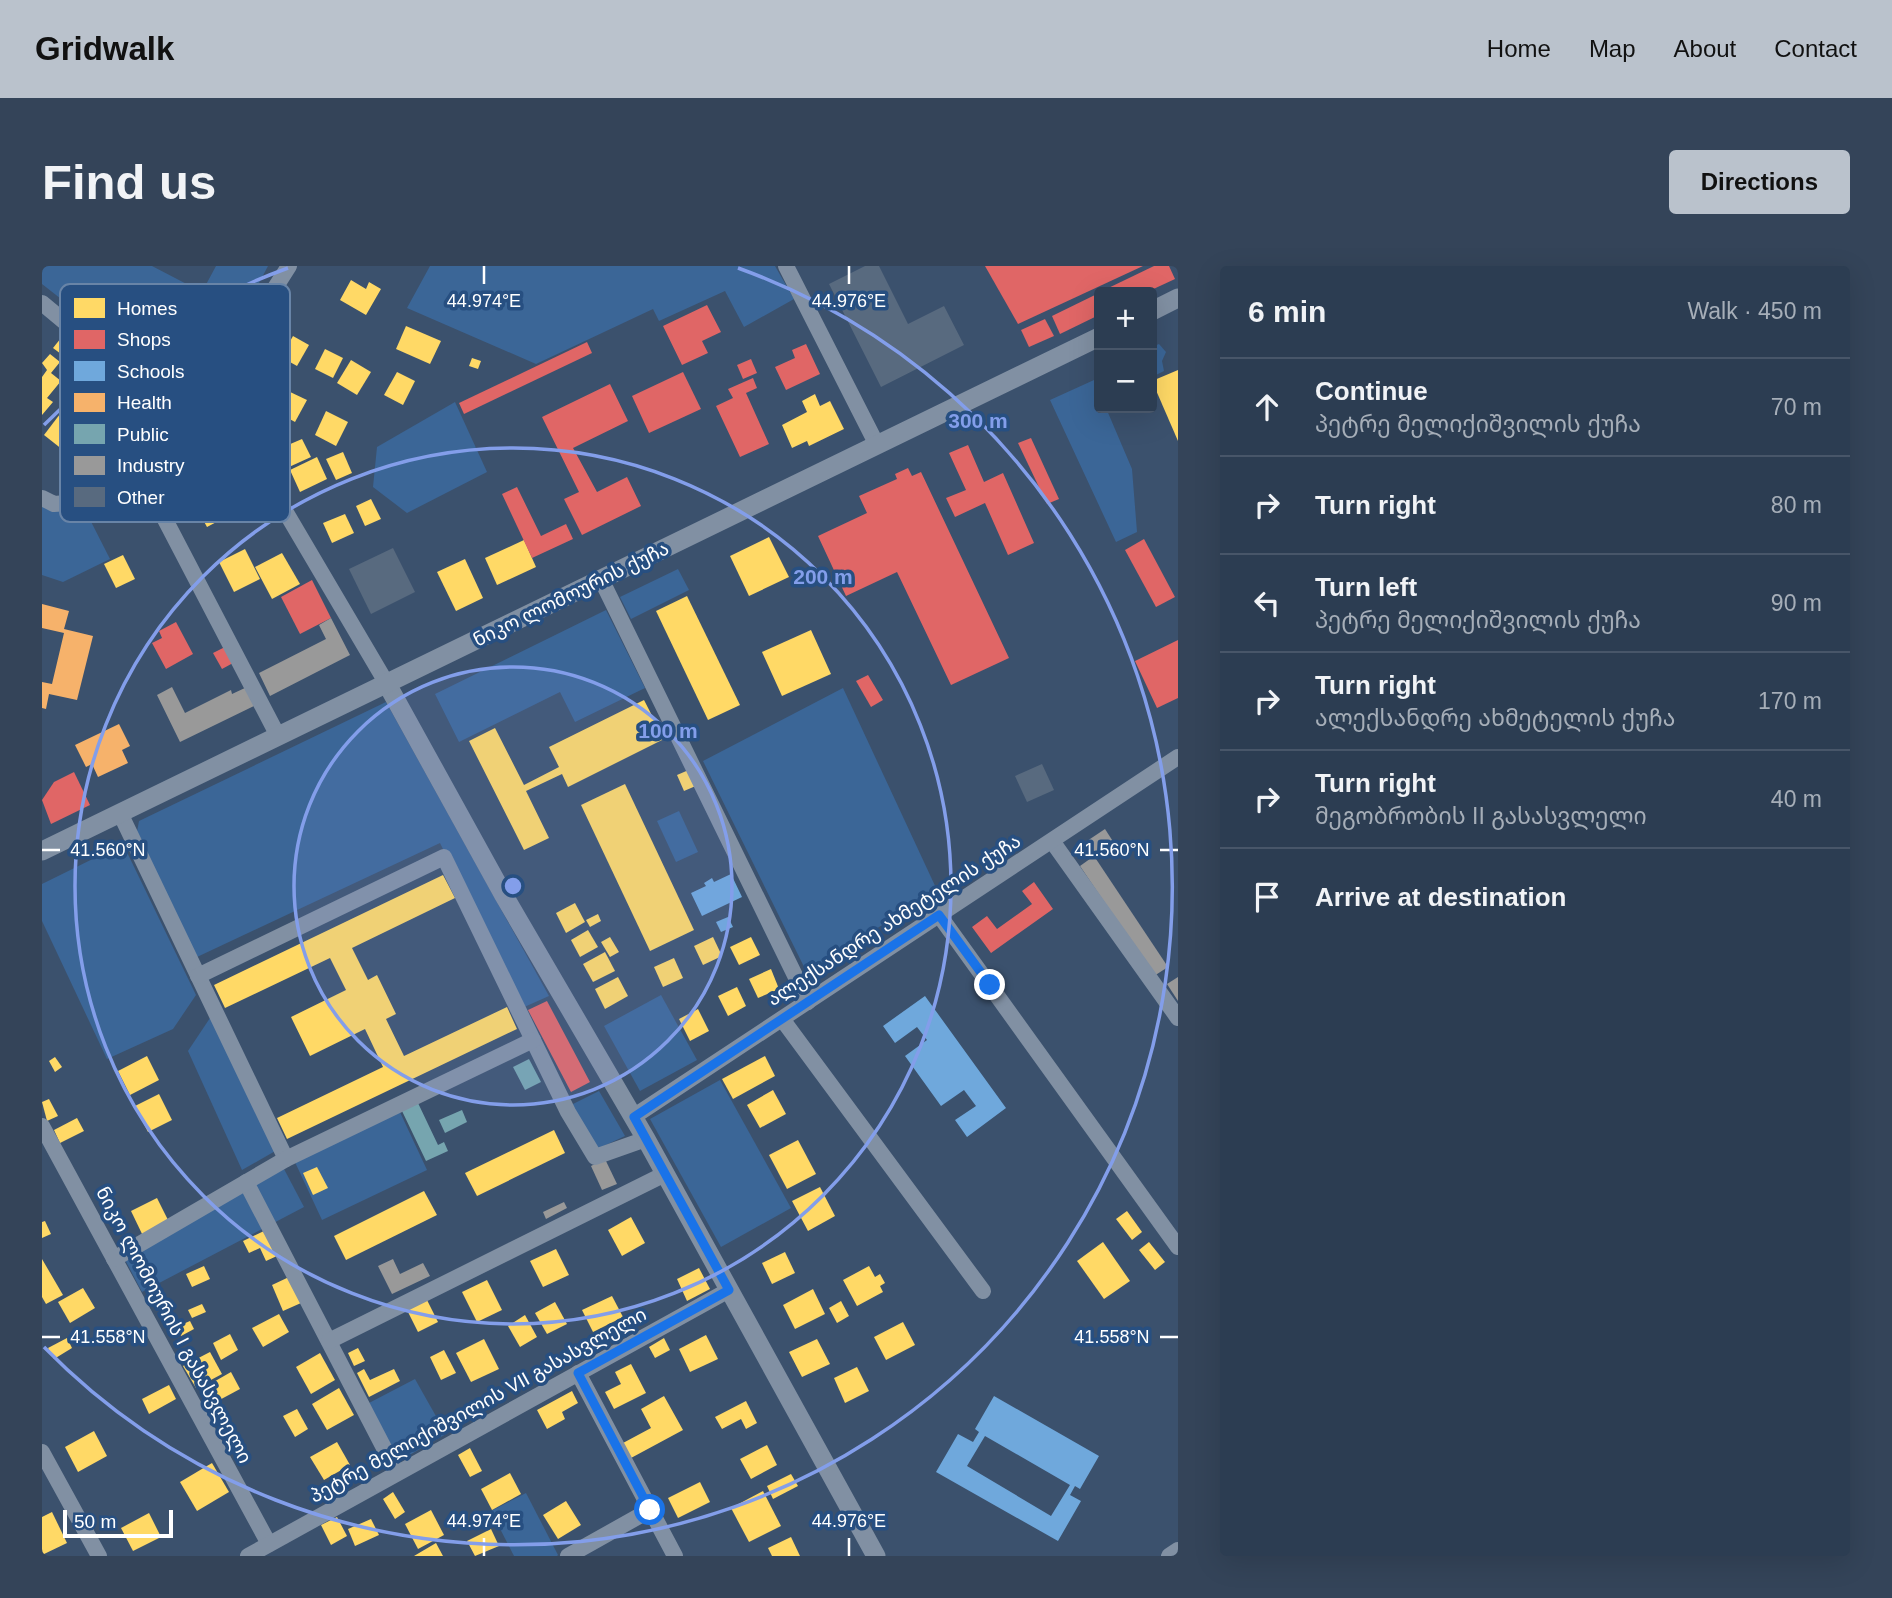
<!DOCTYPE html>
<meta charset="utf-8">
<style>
body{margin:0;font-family:Helvetica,"Noto Sans Georgian",sans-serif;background:#344459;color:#f1f3f6}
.controls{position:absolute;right:21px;top:21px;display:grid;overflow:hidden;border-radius:7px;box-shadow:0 7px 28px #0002}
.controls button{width:63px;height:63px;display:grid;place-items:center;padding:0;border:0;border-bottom:2px solid #485669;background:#2c3d52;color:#f1f3f6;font:35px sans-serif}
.scale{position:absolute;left:21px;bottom:18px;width:110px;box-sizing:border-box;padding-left:7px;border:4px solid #fff;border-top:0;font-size:19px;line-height:24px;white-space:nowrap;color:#fff;-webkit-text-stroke:5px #274f81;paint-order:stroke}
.stop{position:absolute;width:21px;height:21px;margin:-16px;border:5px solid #1a73e8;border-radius:50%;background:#fff}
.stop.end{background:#1a73e8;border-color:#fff;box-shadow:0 2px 7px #0008}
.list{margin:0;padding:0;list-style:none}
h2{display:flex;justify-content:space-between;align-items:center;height:91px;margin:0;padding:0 28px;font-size:30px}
h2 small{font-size:23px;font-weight:400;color:#a6aeb8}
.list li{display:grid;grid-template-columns:46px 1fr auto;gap:21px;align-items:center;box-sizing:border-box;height:98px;padding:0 28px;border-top:2px solid #485669}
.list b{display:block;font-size:26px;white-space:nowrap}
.list p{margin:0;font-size:23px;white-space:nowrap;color:#a6aeb8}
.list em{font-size:23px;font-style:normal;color:#a6aeb8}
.icon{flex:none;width:38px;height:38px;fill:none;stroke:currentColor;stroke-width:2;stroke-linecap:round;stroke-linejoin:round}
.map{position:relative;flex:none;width:1136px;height:1290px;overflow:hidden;border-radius:7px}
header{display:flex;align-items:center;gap:42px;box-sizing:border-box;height:98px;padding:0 35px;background:#bac2cc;color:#111}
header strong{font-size:33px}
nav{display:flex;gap:38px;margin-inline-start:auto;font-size:24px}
.intro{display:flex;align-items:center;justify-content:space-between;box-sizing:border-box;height:168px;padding:0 42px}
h1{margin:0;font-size:49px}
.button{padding:18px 32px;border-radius:7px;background:#bac2cc;color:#111;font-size:24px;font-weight:700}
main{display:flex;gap:42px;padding:0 42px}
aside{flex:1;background:#2c3d52;border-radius:7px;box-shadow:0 7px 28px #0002}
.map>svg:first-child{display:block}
.green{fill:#3b6697}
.homes{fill:#ffd966}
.shops{fill:#e06666}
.schools{fill:#6fa8dc;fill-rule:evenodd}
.health{fill:#f6b26b}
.public{fill:#76a5af}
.industry{fill:#999}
.building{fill:#586a7f}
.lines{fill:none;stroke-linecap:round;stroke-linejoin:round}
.minor{stroke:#8190a3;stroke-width:16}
.tertiary{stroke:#8190a3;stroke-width:19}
.route{stroke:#1a73e8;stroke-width:9}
.ticks{fill:none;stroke:#fff;stroke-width:2.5}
.ring{fill:none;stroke:#839eea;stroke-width:3.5}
.labels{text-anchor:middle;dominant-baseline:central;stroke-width:7;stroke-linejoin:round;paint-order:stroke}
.street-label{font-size:19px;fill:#fff;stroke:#274f81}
.key{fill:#274f81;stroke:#6884a7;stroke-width:2}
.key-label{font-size:19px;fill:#fff}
.ticks-label{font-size:18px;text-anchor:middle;fill:#fff;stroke:#274f81;stroke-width:7;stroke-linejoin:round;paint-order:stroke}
.centre{fill:#839eea;stroke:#274f81;stroke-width:3.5}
.ring-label{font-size:21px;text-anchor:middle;font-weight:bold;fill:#839eea;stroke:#274f81;stroke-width:7;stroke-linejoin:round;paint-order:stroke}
</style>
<header>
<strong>Gridwalk</strong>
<nav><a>Home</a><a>Map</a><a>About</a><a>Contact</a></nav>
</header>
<div class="intro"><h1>Find us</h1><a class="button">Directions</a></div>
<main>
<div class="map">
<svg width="1136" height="1290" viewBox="0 0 1136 1290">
<rect width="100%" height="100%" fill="#3b516d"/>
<g class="green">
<path d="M0 0H110L160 26 174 0H226L171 104 144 113 79 80 0 18Z"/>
<path d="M388 0H733L752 33 702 61 683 25 617 55 611 43 494 98 365 42Z"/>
<path d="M1117 78 1124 86 1120 95 1122 105 1110 111V81Z"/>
<path d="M1052 114 1057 126V142H1064L1090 203 1095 266 1074 276 1008 134Z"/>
<path d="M413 136 445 206 365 247 331 221 335 181Z"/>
<path d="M37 232 68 293 21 316 0 309V240Z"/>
<path d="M636 303 647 324 589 353 578 331Z"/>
<path d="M564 344 603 422 533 456 518 426 417 476 393 428Z"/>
<path d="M801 422 895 624 765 707 661 495Z"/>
<path d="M344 436 507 730 480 742 398 577 155 691 94 571 97 555Z"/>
<path d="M637 545 656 586 634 596 615 555Z"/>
<path d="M81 578 154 729 131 763 65 793 0 655V618Z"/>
<path d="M619 729 655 794 598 825 562 760Z"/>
<path d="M170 749 235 884 200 904 146 785Z"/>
<path d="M678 814 749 942 679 981 608 853Z"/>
<path d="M557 825 583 870 551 885 525 841Z"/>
<path d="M357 844 385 904 280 954 252 894Z"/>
<path d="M242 903 262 941 100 1026 80 988Z"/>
<path d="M373 1113 404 1168 357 1195 327 1137Z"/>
<path d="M484 1227 516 1289 515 1290H472L449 1245Z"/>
</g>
<g class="homes">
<path d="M309 14 324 23 327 16 339 23 324 49 298 34Z"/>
<path d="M364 60 399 75 388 98 354 83Z"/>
<path d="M23 67 39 79 27 94 11 82Z"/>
<path d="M251 70 267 79 255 100 239 91Z"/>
<path d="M283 83 301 92 291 112 273 103Z"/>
<path d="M8 88 18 96 9 107 19 115 5 132 11 136 0 149V111L5 104 0 97Z"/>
<path d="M430 92 439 95 436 103 427 100Z"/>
<path d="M309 94 329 106 315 129 295 117Z"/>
<path d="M1136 104V175L1110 115Z"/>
<path d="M355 106 373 115 361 139 342 129Z"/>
<path d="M246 125 265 134 253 156 235 146Z"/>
<path d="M773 128 778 140 788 135 802 163 767 180 765 175 750 182 740 159 765 146 760 135Z"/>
<path d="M284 145 306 156 294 180 273 169Z"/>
<path d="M18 148 38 162 21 184 2 169Z"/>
<path d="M260 173 269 191 247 201 239 182Z"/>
<path d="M301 186 310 207 294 214 284 193Z"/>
<path d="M275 191 285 213 258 226 248 204Z"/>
<path d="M165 219 182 252 165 261 154 241 138 250 131 236Z"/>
<path d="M329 233 339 253 323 260 314 240Z"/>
<path d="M303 248 312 267 290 277 281 257Z"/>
<path d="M727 271 747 311 707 330 688 290Z"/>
<path d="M482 274 494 301 455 319 443 292Z"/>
<path d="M203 283 218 313 192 326 177 296Z"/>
<path d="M240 287 258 318 230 333 213 301Z"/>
<path d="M81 289 93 313 74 322 62 298Z"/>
<path d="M423 293 441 332 414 345 395 306Z"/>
<path d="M645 330 698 439 666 454 614 345Z"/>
<path d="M769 364 789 408 740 430 720 386Z"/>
<path d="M602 434 622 473 526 521 520 508 484 525 507 572 482 584 427 475 453 462 482 519 517 501 507 481Z"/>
<path d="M649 503 656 519 642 525 635 509Z"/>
<path d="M583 518 652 664 608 685 539 539Z"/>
<path d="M401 609 413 632 310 682 326 714 335 709 354 748 344 753 362 790 465 741 475 763 245 873 235 852 341 801 323 763 268 790 249 751 304 724 288 692 183 742 172 719Z"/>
<path d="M533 637 543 656 524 667 514 647Z"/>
<path d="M556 648 559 655 548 661 544 654Z"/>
<path d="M546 664 556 681 538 691 529 674Z"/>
<path d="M568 671 577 686 568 691 559 676Z"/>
<path d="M671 671 680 690 661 699 652 680Z"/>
<path d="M709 671 718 689 697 699 688 681Z"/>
<path d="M563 686 573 705 551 716 541 698Z"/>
<path d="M632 692 641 712 621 721 612 701Z"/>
<path d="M729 703 737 723 716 732 707 713Z"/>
<path d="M576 711 586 730 563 743 553 723Z"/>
<path d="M695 721 704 740 686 750 676 730Z"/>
<path d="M656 743 667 765 648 775 637 753Z"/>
<path d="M105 790 117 814 88 829 76 805Z"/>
<path d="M723 790 733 810 691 833 680 813Z"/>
<path d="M13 791 20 801 13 806 7 795Z"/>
<path d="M731 824 744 848 718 862 705 839Z"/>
<path d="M117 828 130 854 106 866 93 840Z"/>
<path d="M7 833 16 850 5 855 0 836Z"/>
<path d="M35 852 42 865 18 877 12 864Z"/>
<path d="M512 864 523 887 435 930 423 907Z"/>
<path d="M756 874 774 908 745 923 727 889Z"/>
<path d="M275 901 286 922 271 929 261 907Z"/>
<path d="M778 921 793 950 766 965 750 935Z"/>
<path d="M382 925 395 949 304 994 292 970Z"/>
<path d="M115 932 128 958 102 972 89 945Z"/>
<path d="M1085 945 1100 966 1090 974 1074 953Z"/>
<path d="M589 951 603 977 580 990 566 964Z"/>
<path d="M3 955 9 968 0 972V956Z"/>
<path d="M222 965 235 990 224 995 218 982 207 987 201 975Z"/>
<path d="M1061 976 1088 1015 1062 1033 1035 995Z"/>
<path d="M1107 976 1123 996 1113 1004 1097 984Z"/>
<path d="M514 983 527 1009 501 1021 488 995Z"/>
<path d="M743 986 753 1007 730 1018 720 997Z"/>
<path d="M0 993 21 1029 4 1038 0 1031Z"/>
<path d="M162 1000 168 1013 150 1021 144 1008Z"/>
<path d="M827 1000 833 1011 838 1008 843 1017 838 1020 841 1026 815 1040 801 1014Z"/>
<path d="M657 1002 668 1023 645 1035 635 1013Z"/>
<path d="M247 1011 259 1037 241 1045 230 1019Z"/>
<path d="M445 1014 460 1044 435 1056 420 1026Z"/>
<path d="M41 1022 53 1042 28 1057 16 1036Z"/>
<path d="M771 1023 783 1048 753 1063 741 1039Z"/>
<path d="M570 1030 581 1051 551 1066 540 1044Z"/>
<path d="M385 1034 396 1056 376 1066 365 1044Z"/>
<path d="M799 1035 807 1050 795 1057 787 1042Z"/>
<path d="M513 1036 525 1058 505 1068 493 1047Z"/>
<path d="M160 1038 164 1046 150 1052 146 1044Z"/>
<path d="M237 1048 247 1066 221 1081 210 1062Z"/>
<path d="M483 1049 495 1071 478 1081 466 1060Z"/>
<path d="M148 1055 152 1063 139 1070 134 1061Z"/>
<path d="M861 1056 873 1079 844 1094 832 1071Z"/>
<path d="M188 1068 196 1084 179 1094 171 1077Z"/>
<path d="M664 1069 676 1093 648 1106 637 1083Z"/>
<path d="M25 1072 30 1082 12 1093 6 1082Z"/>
<path d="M622 1072 628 1084 613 1092 607 1081Z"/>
<path d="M442 1073 457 1103 429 1116 414 1087Z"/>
<path d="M775 1073 788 1098 760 1111 747 1086Z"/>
<path d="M316 1082 323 1095 312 1100 306 1087Z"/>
<path d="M402 1084 414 1107 399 1114 388 1091Z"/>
<path d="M168 1086 180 1108 154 1122 141 1100Z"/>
<path d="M278 1087 293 1114 269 1128 254 1101Z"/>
<path d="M589 1098 604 1127 572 1143 563 1126 579 1118 573 1106Z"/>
<path d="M815 1101 827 1125 803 1137 792 1112Z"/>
<path d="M322 1103 328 1114 352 1103 358 1115 327 1131 315 1107Z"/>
<path d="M189 1106 198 1123 170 1138 161 1122Z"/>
<path d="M127 1119 134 1133 107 1148 100 1133Z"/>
<path d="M297 1122 312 1149 285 1164 270 1138Z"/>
<path d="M530 1125 536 1137 520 1146 523 1153 505 1163 495 1144Z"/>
<path d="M622 1130 641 1164 589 1192 581 1177 609 1162 599 1143Z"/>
<path d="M704 1135 715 1157 704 1163 699 1153 680 1163 673 1151Z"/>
<path d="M255 1143 266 1163 253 1171 241 1150Z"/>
<path d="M52 1165 65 1190 36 1206 23 1181Z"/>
<path d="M295 1176 308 1199 282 1214 268 1191Z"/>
<path d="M725 1179 735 1199 709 1213 698 1193Z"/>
<path d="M428 1182 440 1205 428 1211 416 1189Z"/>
<path d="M170 1197 187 1226 155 1245 138 1216Z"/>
<path d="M468 1207 479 1228 450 1244 439 1223Z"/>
<path d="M749 1208 756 1220 731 1233 725 1220Z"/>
<path d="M658 1216 668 1236 636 1252 626 1232Z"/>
<path d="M721 1225 739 1260 707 1276 689 1242Z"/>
<path d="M351 1226 363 1246 353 1253 341 1233Z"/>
<path d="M524 1235 539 1259 516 1273 501 1249Z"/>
<path d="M389 1244 402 1269 376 1283 363 1258Z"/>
<path d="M10 1246 25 1277 0 1289V1251Z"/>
<path d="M107 1247 119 1271 91 1285 79 1262Z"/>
<path d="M295 1251 305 1270 289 1279 279 1259Z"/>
<path d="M329 1253 337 1269 313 1280 306 1263Z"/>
<path d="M449 1263 457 1280 433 1290 425 1275Z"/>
<path d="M749 1271 758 1290H730L726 1282Z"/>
<path d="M394 1277 401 1290H372Z"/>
</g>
<g class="shops">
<path d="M943 0H1101L976 58Z"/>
<path d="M1112 0H1127L1133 13 1105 26H1058Z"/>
<path d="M1057 27V49L1018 68 1010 50Z"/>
<path d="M665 39 679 66 660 75 666 87 640 99 621 60Z"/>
<path d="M1003 53 1012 70 987 81 979 64Z"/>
<path d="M545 76 550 87 422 148 417 137Z"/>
<path d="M764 78 778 108 744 124 733 101 753 92 750 84Z"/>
<path d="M709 93 715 107 701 113 695 99Z"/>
<path d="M641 106 659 143 607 167 590 130Z"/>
<path d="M711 112 715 122 704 127 727 178 698 191 674 140 691 132 686 123Z"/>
<path d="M568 118 586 155 531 182 555 226 585 211 599 240 540 269 522 233 537 226 500 151Z"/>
<path d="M989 172 1017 233 1005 238 976 177Z"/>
<path d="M926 179 942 216 961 207 992 277 966 289 943 237 913 251 904 232 924 224 907 187Z"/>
<path d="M866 202 870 210 879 206 967 392 909 419 855 306 804 330 776 270 825 247 817 230 855 213 853 208Z"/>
<path d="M475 221 499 270 524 258 531 273 490 292 460 228Z"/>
<path d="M1102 273 1133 331 1114 341 1083 284Z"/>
<path d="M270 314 289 352 258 368 239 331Z"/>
<path d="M134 356 151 388 124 403 110 377 120 372 117 365Z"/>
<path d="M1136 374V432L1115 442 1093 395Z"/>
<path d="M183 381 191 397 180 403 171 387Z"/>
<path d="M826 409 841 434 829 441 814 415Z"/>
<path d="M32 506 48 539 9 558 0 534 12 516Z"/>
<path d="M992 616 1011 643 949 687 930 661 945 650 955 663 990 638 980 625Z"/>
<path d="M505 735 548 816 529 826 486 744Z"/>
</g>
<g class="schools">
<path d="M689 608 700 631 660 650 649 627 664 620 662 617 670 612 672 616Z"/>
<path d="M686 651 691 661 679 666 674 656Z"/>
<path d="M883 730 964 842 925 871 913 854 934 840 922 824 899 840 863 790 885 774 875 761 853 777 841 760Z"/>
<path d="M952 1130 1057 1190 1038 1223 1033 1220 1028 1229 1039 1235 1016 1275 894 1206 916 1168 931 1176 937 1166 933 1163ZM943 1170 1028 1219 1009 1250 925 1200Z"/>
</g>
<g class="health">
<path d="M0 338 27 345 22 363 51 370 35 434 7 428 4 443 0 442V416L10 418 22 367 0 362Z"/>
<path d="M77 458 88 480 80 484 86 497 56 511 50 498 44 501 33 479Z"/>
</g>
<g class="public">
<path d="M487 793 499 816 483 824 471 801Z"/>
<path d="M376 837 396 879 402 876 406 885 384 895 360 845Z"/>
<path d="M420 844 425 856 403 867 397 854Z"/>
</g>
<g class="industry">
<path d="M289 352 308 389 228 430 217 407 284 373 277 359Z"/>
<path d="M130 421 143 447 189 424 190 428 205 421 214 439 138 476 115 429Z"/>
<path d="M1063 563 1072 577 1052 590 1042 577Z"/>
<path d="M1052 590 1126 701 1112 710 1038 600Z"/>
<path d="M1136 711V735L1125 718Z"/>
<path d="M563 893 575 918 560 924 549 900Z"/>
<path d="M522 936 525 942 504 953 501 946Z"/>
<path d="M351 993 358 1008 381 997 388 1010 350 1028 336 1000Z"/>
</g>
<g class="building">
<path d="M823 0H837L866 58 902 40 922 79 839 121 787 18Z"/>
<path d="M351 282 373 326 329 348 307 303Z"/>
<path d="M1000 498 1012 524 985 536 973 510Z"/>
</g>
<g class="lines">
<g class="minor">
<path d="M744 0 835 179"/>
<path d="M0 37 60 87 98 108 170 121"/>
<path d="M170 121 345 418"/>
<path d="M92 194 236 470"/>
<path d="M0 232 12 238 25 237 92 194 170 121 247 0"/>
<path d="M559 313 766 736"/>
<path d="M78 547 244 893"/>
<path d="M1010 575 1136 752"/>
<path d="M897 649 1136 981"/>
<path d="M156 710 402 591 526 846 553 891 604 873"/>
<path d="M740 753 941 1025"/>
<path d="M591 851 1136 491"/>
<path d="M0 860 227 1278"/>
<path d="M204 916 355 1207"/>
<path d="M72 993 244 893 491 774"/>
<path d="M287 1075 623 908"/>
<path d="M536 1107 633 1290"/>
<path d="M0 1186 57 1290"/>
<path d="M206 1290 687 1024"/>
<path d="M526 1290 608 1244"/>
<path d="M1127 1290 1136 1284"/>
</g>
<g class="tertiary">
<path d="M1110 45 1136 32"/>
<path d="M345 418 461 628 604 873 834 1290"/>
<path d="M0 585 1057 71"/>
</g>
</g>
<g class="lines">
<path class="route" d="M608 1244 536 1107 687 1024 592 851 897 649 948 719"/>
</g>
<path class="ticks" d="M442 0V18M807 0V18M0 584H18M1118 584H1136M0 1071H18M1118 1071H1136M442 1272V1290M807 1272V1290"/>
<circle cx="471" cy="620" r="219" fill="#839eea" fill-opacity=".12"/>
<g class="ring">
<circle cx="471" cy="620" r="219"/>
<circle cx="471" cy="620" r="438"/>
<path d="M2 159A658 658 0 0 1 246 2M696 2A658 658 0 1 1 2 1081"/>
</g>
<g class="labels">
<g class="street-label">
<text transform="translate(529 328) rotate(-26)">ნიკო ლომოურის ქუჩა</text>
<text transform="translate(852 654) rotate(-33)">ალექსანდრე ახმეტელის ქუჩა</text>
<text transform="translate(132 1059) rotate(62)">ნიკო ლომოურის I გასასვლელი</text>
<text transform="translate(436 1139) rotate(-29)">პეტრე მელიქიშვილის VII გასასვლელი</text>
</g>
</g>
<rect x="18" y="18" width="230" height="238" rx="10" class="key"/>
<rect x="32" y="32" width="31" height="20" fill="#ffd966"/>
<rect x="32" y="64" width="31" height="19" fill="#e06666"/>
<rect x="32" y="95" width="31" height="20" fill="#6fa8dc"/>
<rect x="32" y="127" width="31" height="19" fill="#f6b26b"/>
<rect x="32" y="158" width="31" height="20" fill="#76a5af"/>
<rect x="32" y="190" width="31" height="19" fill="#999"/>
<rect x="32" y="221" width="31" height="20" fill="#586a7f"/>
<g class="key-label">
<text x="75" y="49">Homes</text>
<text x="75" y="80">Shops</text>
<text x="75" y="112">Schools</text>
<text x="75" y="143">Health</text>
<text x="75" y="175">Public</text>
<text x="75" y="206">Industry</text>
<text x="75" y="238">Other</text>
</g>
<g class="ticks-label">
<text x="442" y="41">44.974°E</text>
<text x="807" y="41">44.976°E</text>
<text x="66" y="590">41.560°N</text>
<text x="1070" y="590">41.560°N</text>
<text x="66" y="1077">41.558°N</text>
<text x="1070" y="1077">41.558°N</text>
<text x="442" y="1261">44.974°E</text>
<text x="807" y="1261">44.976°E</text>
</g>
<circle cx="471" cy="620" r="10" class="centre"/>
<g class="ring-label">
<text x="936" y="162">300 m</text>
<text x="781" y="318">200 m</text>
<text x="626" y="472">100 m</text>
</g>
</svg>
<div class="controls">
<button>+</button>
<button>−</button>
</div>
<div class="scale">50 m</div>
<div class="stop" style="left:608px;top:1244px"></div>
<div class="stop end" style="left:948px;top:719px"></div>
</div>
<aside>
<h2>6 min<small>Walk · 450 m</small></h2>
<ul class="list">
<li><svg class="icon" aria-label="ahead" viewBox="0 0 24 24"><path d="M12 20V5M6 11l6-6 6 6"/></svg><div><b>Continue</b><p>პეტრე მელიქიშვილის ქუჩა</p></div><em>70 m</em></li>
<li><svg class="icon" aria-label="right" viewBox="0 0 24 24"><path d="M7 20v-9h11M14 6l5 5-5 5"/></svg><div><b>Turn right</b></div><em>80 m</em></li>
<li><svg class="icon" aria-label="left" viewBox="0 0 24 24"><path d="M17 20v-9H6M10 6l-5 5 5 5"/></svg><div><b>Turn left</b><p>პეტრე მელიქიშვილის ქუჩა</p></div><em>90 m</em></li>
<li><svg class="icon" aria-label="right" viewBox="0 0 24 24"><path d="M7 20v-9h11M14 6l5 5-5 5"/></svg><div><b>Turn right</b><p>ალექსანდრე ახმეტელის ქუჩა</p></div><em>170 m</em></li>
<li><svg class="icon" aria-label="right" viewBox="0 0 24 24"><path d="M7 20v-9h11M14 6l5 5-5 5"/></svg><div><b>Turn right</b><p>მეგობრობის II გასასვლელი</p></div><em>40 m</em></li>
<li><svg class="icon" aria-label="arrive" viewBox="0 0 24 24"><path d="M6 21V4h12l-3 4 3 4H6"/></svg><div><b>Arrive at destination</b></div></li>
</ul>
</aside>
</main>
